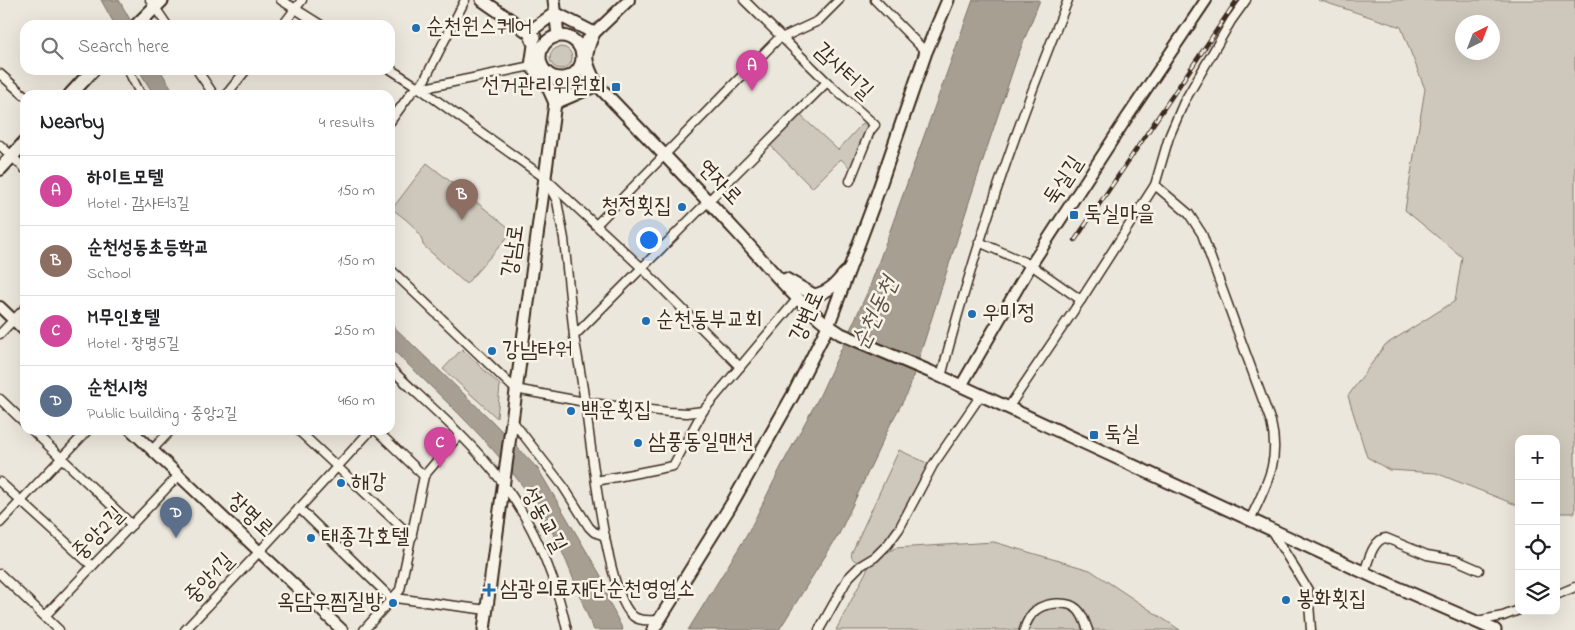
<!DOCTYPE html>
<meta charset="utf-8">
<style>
body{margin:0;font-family:"Indie Flower","Poor Story",sans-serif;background:#f6f6f6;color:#202124}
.controls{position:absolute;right:15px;bottom:15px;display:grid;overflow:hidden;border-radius:10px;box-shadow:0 5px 20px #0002}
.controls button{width:45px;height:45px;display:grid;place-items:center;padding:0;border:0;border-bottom:1px solid #e0e0e0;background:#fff;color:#202124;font:25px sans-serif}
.compass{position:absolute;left:1455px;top:15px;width:45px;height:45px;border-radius:50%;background:#fff;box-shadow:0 5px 20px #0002;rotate:42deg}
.you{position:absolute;left:648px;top:239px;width:18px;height:18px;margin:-12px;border:4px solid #fff;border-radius:50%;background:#1a73e8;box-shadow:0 0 0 8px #1a73e833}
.badge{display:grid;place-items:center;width:32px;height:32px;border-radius:50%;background:#7c3aed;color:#fff;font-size:16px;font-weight:700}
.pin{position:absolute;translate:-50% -41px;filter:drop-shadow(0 1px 2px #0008)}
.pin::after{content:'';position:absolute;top:26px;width:18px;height:15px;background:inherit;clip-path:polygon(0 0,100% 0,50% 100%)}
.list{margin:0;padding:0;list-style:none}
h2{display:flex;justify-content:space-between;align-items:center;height:65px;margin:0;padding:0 20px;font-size:21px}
h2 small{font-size:16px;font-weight:400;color:#757577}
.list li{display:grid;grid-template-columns:32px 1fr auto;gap:15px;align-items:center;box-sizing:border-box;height:70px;padding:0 20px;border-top:1px solid #e0e0e0}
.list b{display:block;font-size:19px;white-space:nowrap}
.list p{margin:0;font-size:16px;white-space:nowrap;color:#757577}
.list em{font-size:16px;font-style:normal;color:#757577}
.icon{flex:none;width:28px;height:28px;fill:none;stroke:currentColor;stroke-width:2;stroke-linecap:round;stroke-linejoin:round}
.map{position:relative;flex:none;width:1575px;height:630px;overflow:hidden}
.search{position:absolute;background:#fff;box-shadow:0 5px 20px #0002;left:20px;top:20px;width:375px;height:55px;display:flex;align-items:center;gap:12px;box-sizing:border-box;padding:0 18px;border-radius:15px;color:#757577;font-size:19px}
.panel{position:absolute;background:#fff;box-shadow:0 5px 20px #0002;left:20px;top:90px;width:375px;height:345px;border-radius:15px}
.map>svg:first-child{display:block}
.green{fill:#cec8bc;stroke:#84796d;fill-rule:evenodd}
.water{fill:#a89f93;stroke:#7c7064}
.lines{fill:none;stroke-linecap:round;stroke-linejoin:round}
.minor-casing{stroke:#3b2a1e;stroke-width:11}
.tertiary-casing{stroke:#3b2a1e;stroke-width:14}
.secondary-casing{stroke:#3b2a1e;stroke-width:15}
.primary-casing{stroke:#3b2a1e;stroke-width:16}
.minor{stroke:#f7f3e8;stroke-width:8}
.tertiary{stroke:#f7f3e8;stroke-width:10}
.secondary{stroke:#f7f3e8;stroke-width:11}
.primary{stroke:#f7f3e8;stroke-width:12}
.rail-casing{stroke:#3b2a1e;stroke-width:4.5}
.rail{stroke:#f7f3e8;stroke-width:2.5;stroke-dasharray:8;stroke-linecap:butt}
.poi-dot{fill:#1f6fb2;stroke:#f7f3e8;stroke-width:2}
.labels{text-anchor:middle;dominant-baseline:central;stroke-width:5;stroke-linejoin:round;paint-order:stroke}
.poi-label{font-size:22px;fill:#3b2a1e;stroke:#f7f3e8;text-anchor:start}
.street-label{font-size:22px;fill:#3b2a1e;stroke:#f7f3e8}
.water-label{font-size:24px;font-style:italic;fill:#615347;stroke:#f7f3e8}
</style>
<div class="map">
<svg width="1575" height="630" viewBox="0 0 1575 630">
<rect width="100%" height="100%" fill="#ece7dc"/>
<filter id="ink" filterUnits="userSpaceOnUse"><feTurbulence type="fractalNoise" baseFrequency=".02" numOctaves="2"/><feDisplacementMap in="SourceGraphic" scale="10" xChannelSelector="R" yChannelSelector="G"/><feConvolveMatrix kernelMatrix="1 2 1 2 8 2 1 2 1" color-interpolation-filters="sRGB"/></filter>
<g filter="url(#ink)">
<g class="green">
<path d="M1318 0H1575V513H1556V439H1519V506L1436 473 1389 470 1367 457 1348 396 1385 345 1455 301 1462 257 1405 210 1425 89 1401 27ZM1462 22H1492V52H1462Z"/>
<circle cx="561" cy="58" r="11"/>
<path d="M799 114 838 150 863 123 867 126 851 169 841 159 812 188 769 144Z"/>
<path d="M427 163 513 231 466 284 423 245C421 229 404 218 392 209Z"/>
<path d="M462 349 500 385 497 418 443 369Z"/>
<path d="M899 450 929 464C915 492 891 555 858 562 853 560 850 558 852 552Z"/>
<path d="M994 542 1090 570 1180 630H836L868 568 879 557 895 548Z"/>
</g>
<g class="water">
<path d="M101 0H119L133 25H115Z"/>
<path d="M973 0H1040L1017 58 971 196 908 392 890 425 839 534 779 630H688L747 535 782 465 819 397 869 289Z"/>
<path d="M139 70H160L176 95H154Z"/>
<path d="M390 323 492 421 538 469 601 576 611 606 623 630H594C580 600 571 568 556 539 517 463 450 406 390 347Z"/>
</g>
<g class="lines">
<g class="minor-casing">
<g id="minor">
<path d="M150 0 167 25"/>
<path d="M281 0 321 25"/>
<path d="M744 0 827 82 875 125 870 131 850 181"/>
<path d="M875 0 926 52"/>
<path d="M283 25 302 0"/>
<path d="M390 69 418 87 545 178 642 268 740 367"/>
<path d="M128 70 141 95"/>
<path d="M197 70 214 95"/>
<path d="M0 74 25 96"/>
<path d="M418 87H429L531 66H541"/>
<path d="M226 95 246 70"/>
<path d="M390 122 411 93 424 81 465 0"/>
<path d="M0 145 25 169"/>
<path d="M548 184 557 201 564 239 574 336"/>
<path d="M1155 185 1189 214 1202 234 1271 422C1281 462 1266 485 1250 520"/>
<path d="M596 225 777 40 818 21 839 0"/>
<path d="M979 242 1031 265 1081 300"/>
<path d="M390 269 515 389 585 402 623 407 669 412 687 413 703 411 798 298"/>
<path d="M0 334 25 308"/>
<path d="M390 368C423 400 460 431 490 467 529 513 554 571 567 630"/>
<path d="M941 377C974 248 1018 122 1068 0"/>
<path d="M0 399 25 423"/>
<path d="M1008 408 1081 300 1155 185 1169 137 1184 102 1231 21 1246 0"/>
<path d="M511 419 563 486 589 527 594 532 605 536"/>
<path d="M32 430 132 525"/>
<path d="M298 430 412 537"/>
<path d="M376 430 424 476"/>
<path d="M152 450 171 430"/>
<path d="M596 481 673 466 703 411"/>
<path d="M0 482 92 566"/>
<path d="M299 508 393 600"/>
<path d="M0 523 88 430"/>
<path d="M1271 530 1308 590 1311 630"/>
<path d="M1364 573C1368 562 1373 539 1386 538L1427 555 1456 560 1479 570"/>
<path d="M0 574 59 630"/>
<path d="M1556 595 1575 587"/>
<path d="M395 598 487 610"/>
<path d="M45 616 179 475"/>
<path d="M659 620C651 620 640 622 633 616 606 595 591 443 585 403 582 381 578 358 574 336L827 82"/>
<path d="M1477 621 1503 616 1519 610"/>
<path d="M185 630 260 551 371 430"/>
<path d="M364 630 400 590 424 476 459 435"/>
<path d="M819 630 848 578 860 566 875 557 888 544 899 529 933 465 981 395"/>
<path d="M1024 630C1026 623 1030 615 1036 610 1045 603 1068 600 1077 609 1083 614 1085 623 1088 630"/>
</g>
</g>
<g class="tertiary-casing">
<g id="tertiary">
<path d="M580 47 629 0"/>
<path d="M0 307 25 331"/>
<path d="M961 386 1031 265 1126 119 1206 0"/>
<path d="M131 430 342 630"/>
</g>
</g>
<g class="secondary-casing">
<g id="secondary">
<path d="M482 0 535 37"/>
<path d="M554 0 558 36"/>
<path d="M555 13 594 33C583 57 585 62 597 85L555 103 546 83 531 66 534 45 529 32Z"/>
<circle cx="561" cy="57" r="21"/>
<path d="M580 67C632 121 684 175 735 230 767 264 802 310 841 334L931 372 1376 578 1495 630"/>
<path d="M786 279 814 295C829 292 835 285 845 273"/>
<path d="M484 630C507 454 531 278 555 103L565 78"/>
<path d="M653 630 731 505 793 395 828 326 874 203 926 52 948 0"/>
</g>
</g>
<g class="primary-casing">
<g id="primary">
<path d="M137 25 162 0"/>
<path d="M70 95 93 70"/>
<path d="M0 169 25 142"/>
</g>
</g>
<use href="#minor" class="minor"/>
<use href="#tertiary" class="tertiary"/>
<use href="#secondary" class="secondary"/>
<use href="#primary" class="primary"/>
<g class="rail-casing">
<path id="rail" d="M1075 240 1237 0"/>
</g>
<use href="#rail" class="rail"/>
</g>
</g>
<g class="poi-dot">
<circle cx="416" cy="28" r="5"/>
<rect x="611" y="82" width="10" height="10" rx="2.5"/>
<circle cx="682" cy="207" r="5"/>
<rect x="1069" y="210" width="10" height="10" rx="2.5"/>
<circle cx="972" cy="314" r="5"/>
<circle cx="646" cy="321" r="5"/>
<circle cx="492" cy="351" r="5"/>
<circle cx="571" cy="411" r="5"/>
<rect x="1089" y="430" width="10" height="10" rx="2.5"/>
<circle cx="638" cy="443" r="5"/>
<circle cx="341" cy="483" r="5"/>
<circle cx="311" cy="538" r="5"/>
<path d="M486.5 582.5h5v5h5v5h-5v5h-5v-5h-5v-5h5z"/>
<circle cx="1286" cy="600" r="5"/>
<circle cx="393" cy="603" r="5"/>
</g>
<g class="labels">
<g class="poi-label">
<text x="426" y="28">순천원스퀘어</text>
<text x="606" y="87" text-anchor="end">선거관리위원회</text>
<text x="672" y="207" text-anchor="end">청정횟집</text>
<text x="1084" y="215">둑실마을</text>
<text x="982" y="314">우미정</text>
<text x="656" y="321">순천동부교회</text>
<text x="502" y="351">강남타워</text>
<text x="581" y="411">백운횟집</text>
<text x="1104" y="435">둑실</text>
<text x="648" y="443">삼풍동일맨션</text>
<text x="351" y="483">해강</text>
<text x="321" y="538">태종각호텔</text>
<text x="500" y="590">삼광의료재단순천영업소</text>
<text x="1296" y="600">봉화횟집</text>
<text x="383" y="603" text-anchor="end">옥담우찜질방</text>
</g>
<g class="street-label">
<text transform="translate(843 72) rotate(43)">감사터길</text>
<text transform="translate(1064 181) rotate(-57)">둑실길</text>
<text transform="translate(719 183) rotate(47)">연자로</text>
<text transform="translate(514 251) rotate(-82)">강남로</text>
<text transform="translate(808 317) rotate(-66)">강변로</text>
<text transform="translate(250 516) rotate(43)">장명로</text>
<text transform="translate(543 520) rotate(62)">성동교길</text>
<text transform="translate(99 534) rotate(-46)">중앙2길</text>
<text transform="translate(210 579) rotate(-46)">중앙1길</text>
</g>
<g class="water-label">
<text transform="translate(876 314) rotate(-65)">순천동천</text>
</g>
</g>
</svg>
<div class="controls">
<button>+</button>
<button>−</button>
<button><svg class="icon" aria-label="locate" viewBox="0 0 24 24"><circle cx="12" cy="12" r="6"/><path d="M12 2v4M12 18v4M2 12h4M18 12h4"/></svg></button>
<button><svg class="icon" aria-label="layers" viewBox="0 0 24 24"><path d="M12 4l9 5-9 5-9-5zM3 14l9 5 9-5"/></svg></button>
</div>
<svg class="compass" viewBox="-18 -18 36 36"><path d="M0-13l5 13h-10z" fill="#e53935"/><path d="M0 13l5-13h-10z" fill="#757577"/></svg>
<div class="you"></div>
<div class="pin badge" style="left:752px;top:91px;background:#d1479c">A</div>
<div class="pin badge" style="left:462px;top:220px;background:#8d6e63">B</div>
<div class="pin badge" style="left:440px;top:468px;background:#d1479c">C</div>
<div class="pin badge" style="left:176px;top:538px;background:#5c6f8a">D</div>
<div class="search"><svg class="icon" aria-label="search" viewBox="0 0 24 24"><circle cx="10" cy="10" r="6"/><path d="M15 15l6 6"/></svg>Search here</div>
<section class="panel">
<h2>Nearby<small>4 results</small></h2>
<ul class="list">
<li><span class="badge" style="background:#d1479c">A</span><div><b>하이트모텔</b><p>Hotel · 감사터3길</p></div><em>150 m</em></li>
<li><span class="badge" style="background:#8d6e63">B</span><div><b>순천성동초등학교</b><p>School</p></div><em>150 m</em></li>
<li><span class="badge" style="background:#d1479c">C</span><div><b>M무인호텔</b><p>Hotel · 장명5길</p></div><em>250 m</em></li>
<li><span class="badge" style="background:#5c6f8a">D</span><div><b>순천시청</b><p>Public building · 중앙2길</p></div><em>460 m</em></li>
</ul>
</section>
</div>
